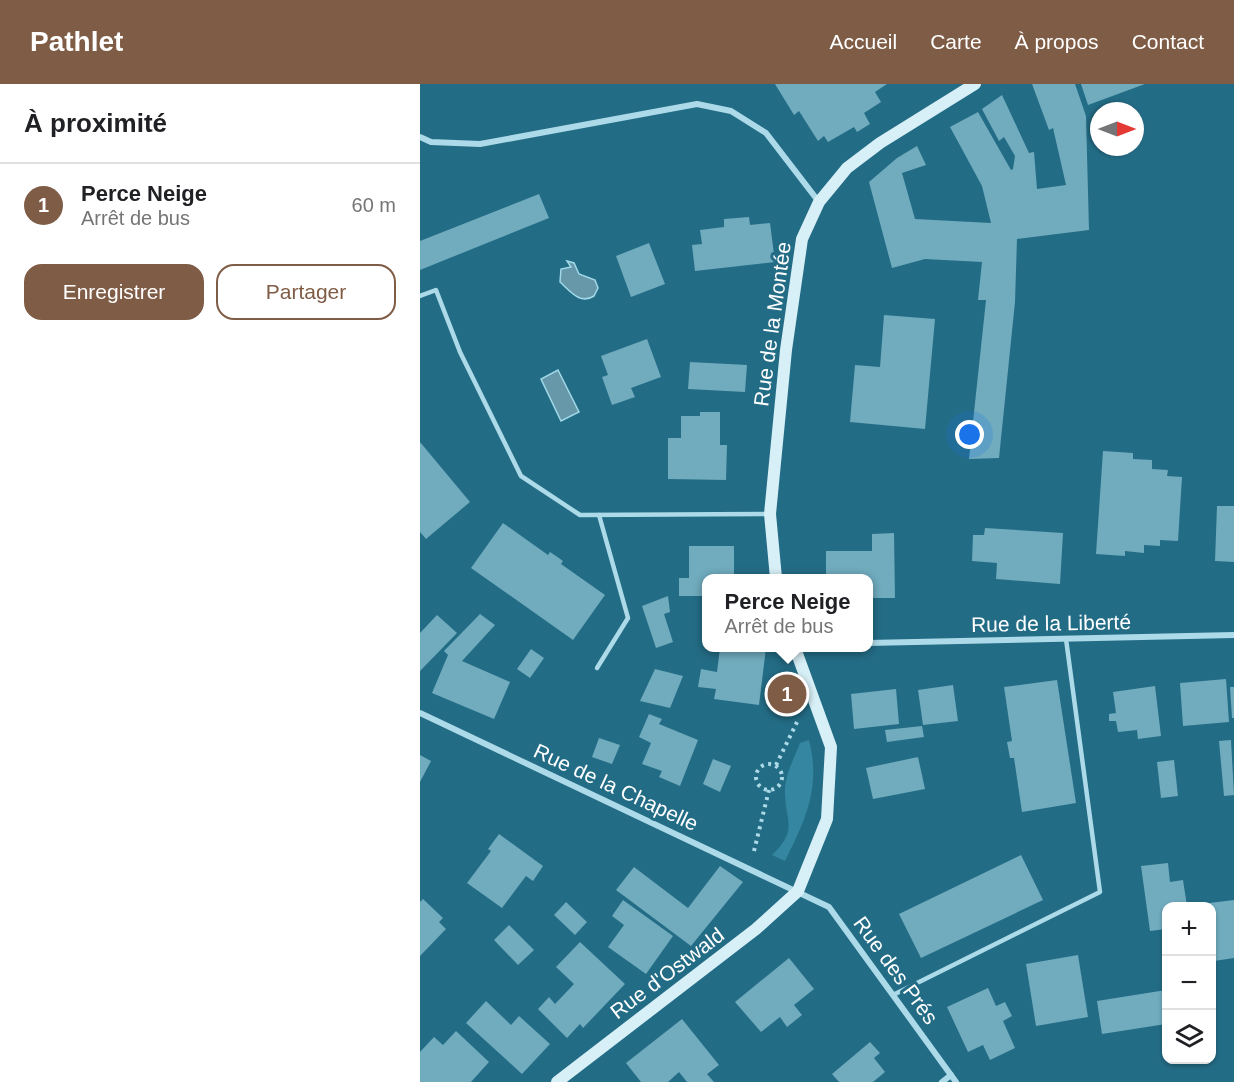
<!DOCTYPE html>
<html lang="fr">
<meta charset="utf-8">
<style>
body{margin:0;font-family:Helvetica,sans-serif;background:#f2f2f2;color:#202124}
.controls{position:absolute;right:18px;bottom:18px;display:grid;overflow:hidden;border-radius:12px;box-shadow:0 2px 4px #0004}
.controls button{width:54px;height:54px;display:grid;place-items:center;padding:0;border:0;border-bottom:2px solid #e0e0e0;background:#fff;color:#202124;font:30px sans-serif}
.compass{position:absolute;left:670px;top:18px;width:54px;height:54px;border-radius:50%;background:#fff;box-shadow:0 2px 4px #0004;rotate:90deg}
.you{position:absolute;left:550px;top:351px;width:21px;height:21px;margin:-15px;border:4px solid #fff;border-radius:50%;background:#1a73e8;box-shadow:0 0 0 9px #1a73e833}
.badge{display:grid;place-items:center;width:39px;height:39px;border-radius:50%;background:#7f5c46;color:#fff;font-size:20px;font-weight:700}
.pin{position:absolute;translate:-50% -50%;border:3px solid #fff;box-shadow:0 2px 6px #0006}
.popup{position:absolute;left:282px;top:490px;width:171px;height:78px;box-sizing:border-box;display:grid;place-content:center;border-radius:12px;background:#fff;filter:drop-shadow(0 2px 4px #0005);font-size:20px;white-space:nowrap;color:#757577}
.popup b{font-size:22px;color:#202124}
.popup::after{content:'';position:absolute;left:50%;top:100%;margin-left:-12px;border:12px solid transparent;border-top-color:#fff}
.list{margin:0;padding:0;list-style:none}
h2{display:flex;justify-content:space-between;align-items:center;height:78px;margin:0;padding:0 24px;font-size:26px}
h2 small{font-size:20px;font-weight:400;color:#757577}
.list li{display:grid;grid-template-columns:39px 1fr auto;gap:18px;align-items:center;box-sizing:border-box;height:84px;padding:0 24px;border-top:2px solid #e0e0e0}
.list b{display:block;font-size:22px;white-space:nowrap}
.list p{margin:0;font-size:20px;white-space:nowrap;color:#757577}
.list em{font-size:20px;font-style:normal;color:#757577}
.actions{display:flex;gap:12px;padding:18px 24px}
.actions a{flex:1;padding:14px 0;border:2px solid #7f5c46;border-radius:18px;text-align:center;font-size:21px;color:#7f5c46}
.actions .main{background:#7f5c46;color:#fff}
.icon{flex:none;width:33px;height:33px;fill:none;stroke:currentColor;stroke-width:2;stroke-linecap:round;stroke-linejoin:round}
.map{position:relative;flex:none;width:814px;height:998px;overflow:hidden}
header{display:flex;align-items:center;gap:36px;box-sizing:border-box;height:84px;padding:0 30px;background:#7f5c46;color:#fff}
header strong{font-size:28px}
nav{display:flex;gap:33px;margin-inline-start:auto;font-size:21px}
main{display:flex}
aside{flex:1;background:#fff}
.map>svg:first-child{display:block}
.green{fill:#3586a1}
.water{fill:#6698a9;stroke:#a1d9e9;stroke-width:1.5}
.building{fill:#70abbe}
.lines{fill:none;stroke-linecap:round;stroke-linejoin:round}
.path{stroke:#addae8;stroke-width:4;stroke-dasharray:3 4.5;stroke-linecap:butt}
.lane{stroke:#addae8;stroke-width:4.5}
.street{stroke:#addae8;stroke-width:6}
.secondary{stroke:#d7eff7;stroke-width:12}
.labels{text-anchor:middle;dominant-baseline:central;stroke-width:6;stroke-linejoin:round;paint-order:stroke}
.street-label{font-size:21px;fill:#fff;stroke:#236c85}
</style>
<header>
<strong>Pathlet</strong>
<nav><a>Accueil</a><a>Carte</a><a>À propos</a><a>Contact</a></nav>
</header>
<main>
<aside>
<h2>À proximité<small></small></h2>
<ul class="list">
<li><span class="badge">1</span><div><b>Perce Neige</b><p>Arrêt de bus</p></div><em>60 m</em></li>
</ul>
<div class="actions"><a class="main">Enregistrer</a><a>Partager</a></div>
</aside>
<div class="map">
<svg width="814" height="998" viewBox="0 0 814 998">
<rect width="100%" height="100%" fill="#236c85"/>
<path class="green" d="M389 656C401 703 386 735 365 777L352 771C378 746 366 739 365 710 364 692 374 675 380 659Z"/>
<g class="water">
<path d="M147 177 154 179 159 190 175 196 178 204 174 212C160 221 150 207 140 198L141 185 151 183Z"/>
<path d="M138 286 159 328 141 337 121 295Z"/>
</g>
<g class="building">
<path d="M355 0H467L455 8 461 18 444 29 450 40 437 48 434 43 408 58 404 52 398 57 379 27 374 31Z"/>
<path d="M612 0H655L666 32 669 146 597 155 595 218 579 374 549 375 566 216H558L562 178 505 175 472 184 449 98 477 74 497 62 506 81 482 89 495 135 571 139 562 102 530 43 558 28 591 86 593 85 595 72 584 53 579 57 562 25 582 11 609 69 614 68 617 105 646 101 633 44 629 46Z"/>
<path d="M661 0H725L668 21Z"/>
<path d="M119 110 129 134 0 186V157Z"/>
<path d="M329 133 330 141 350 139 355 178 275 187 272 161 282 160 280 146 304 143V135Z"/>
<path d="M229 159 245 200 211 213 196 172Z"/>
<path d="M464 231 515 235 505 345 430 338 435 281 460 283Z"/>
<path d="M227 255 241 293 211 304 215 313 192 321 182 293 188 291 181 272Z"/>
<path d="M270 278 327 281 325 308 268 305Z"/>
<path d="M280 328H300V361H307L306 396 248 395V354H261V332H280Z"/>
<path d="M0 358 50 418 6 455 0 448Z"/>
<path d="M683 367 713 369V375L732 376V385L748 386 747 392 762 393 758 457 740 456V462L724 461V469L705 467V472L676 470Z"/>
<path d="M797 422H814V478L795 477Z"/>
<path d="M83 439 128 471 130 468 136 472 143 477 141 480 185 511 153 556 51 484Z"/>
<path d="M565 444 643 449 640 500 576 495 577 479 552 477 553 451H564Z"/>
<path d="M474 449 475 514H448V494H406V467H452V450Z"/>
<path d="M269 462H314V494H286V512H259V494H269Z"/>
<path d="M248 512 250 528 244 530 253 558 236 564 222 522Z"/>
<path d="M60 530 75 541 42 577 90 598 74 635 12 609 28 571 24 567Z"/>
<path d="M17 531 37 549 0 587V549Z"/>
<path d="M300 564H346L339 621 294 615 296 605 278 603 281 585 297 588Z"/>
<path d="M111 565 124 574 110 594 97 585Z"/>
<path d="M235 585 263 592 250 624 220 617Z"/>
<path d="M806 595 809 638 763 642 760 599Z"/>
<path d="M637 596 656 719 602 728 594 674H590L587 658 592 657 584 603Z"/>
<path d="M533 601 538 637 503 641 498 606Z"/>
<path d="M735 602 741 652 718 655 717 646 698 648 696 637H689V630L696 629 693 608Z"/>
<path d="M810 603H814V634H812Z"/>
<path d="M476 605 479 640 434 645 431 610Z"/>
<path d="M229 630 242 635 239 640 278 656 260 702 239 693 242 687 222 680 231 659 219 653Z"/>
<path d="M502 642 504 653 467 658 465 646Z"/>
<path d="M179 654 200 661 192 680 172 673Z"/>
<path d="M811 656 814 711 804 712 799 657Z"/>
<path d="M0 671 11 677 0 698Z"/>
<path d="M498 673 505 705 453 715 446 684Z"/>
<path d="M293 675 311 682 300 708 283 700Z"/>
<path d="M754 676 758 712 741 714 737 678Z"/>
<path d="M79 750 123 782 113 797 106 792 82 824 47 799 71 767 68 765Z"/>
<path d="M601 771 623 816 501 874 479 830Z"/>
<path d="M748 779 750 798 763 796 767 822H747L746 845 730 847 721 782Z"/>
<path d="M300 782 323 798 271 862 196 806 214 783 268 824Z"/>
<path d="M3 815 23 834 19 838 26 845 0 872V818Z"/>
<path d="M203 816 253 852 226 890 188 863 204 841 192 832Z"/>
<path d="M814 816V874L794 877 792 822H781V820Z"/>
<path d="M146 818 167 838 155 851 134 831Z"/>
<path d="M89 841 114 866 98 881 74 856Z"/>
<path d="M160 858 205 900 163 944 160 940 147 954 118 925 129 913 135 920 154 900 136 883Z"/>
<path d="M658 871 668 933 616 942 606 880Z"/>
<path d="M369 874 394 905 374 921 382 931 367 943 360 933 341 948 315 918Z"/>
<path d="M568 904 576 922 585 918 592 932 583 937 595 964 570 976 563 961 548 968 527 923Z"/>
<path d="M746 906V940L682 950 677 917Z"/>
<path d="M66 917 91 941 99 932 130 960 102 990 46 939Z"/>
<path d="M262 935 299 981 287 990 294 998H267L259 988 248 998H221L206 979Z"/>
<path d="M36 947 69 978 51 998H0V968L14 953 23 961Z"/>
<path d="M450 958 460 969 454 974 465 988 453 998H419L412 990Z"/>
</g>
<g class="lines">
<g class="path">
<circle cx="349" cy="693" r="13"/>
<path d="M356 681 377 638"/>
<path d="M334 767 349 706"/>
</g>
<g class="lane">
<path d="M0 212 16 206 40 268 101 392 160 431 347 430"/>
<path d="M177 584 208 534 179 431"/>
<path d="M473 911 680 808 646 555"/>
</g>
<g class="street">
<path d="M0 53 11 58 60 60 277 20 311 27 346 49 399 118"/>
<path d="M448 559 814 551"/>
<path d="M0 629 409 823 536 998"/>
<path d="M522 998 531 991"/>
</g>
<g class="secondary">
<path d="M356 494 350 430 366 266 382 155 399 118 427 84 460 59 555 0"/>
<path d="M137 998 336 845 378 807 407 735 411 663 375 564"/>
</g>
</g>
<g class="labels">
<g class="street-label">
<text transform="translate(352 240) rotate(-82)">Rue de la Montée</text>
<text transform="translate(631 539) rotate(-1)">Rue de la Liberté</text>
<text transform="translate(196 703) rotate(25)">Rue de la Chapelle</text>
<text transform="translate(476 886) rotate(54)">Rue des Prés</text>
<text transform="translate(247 889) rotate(-37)">Rue d'Ostwald</text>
</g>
</g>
</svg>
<div class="controls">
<button>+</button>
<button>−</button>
<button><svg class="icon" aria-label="layers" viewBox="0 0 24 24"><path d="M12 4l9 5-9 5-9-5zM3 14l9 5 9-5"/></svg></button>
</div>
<svg class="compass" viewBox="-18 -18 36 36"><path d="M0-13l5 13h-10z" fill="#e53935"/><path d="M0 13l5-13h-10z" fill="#757577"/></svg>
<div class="you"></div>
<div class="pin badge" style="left:367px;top:610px">1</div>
<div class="popup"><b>Perce Neige</b>Arrêt de bus</div>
</div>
</main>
